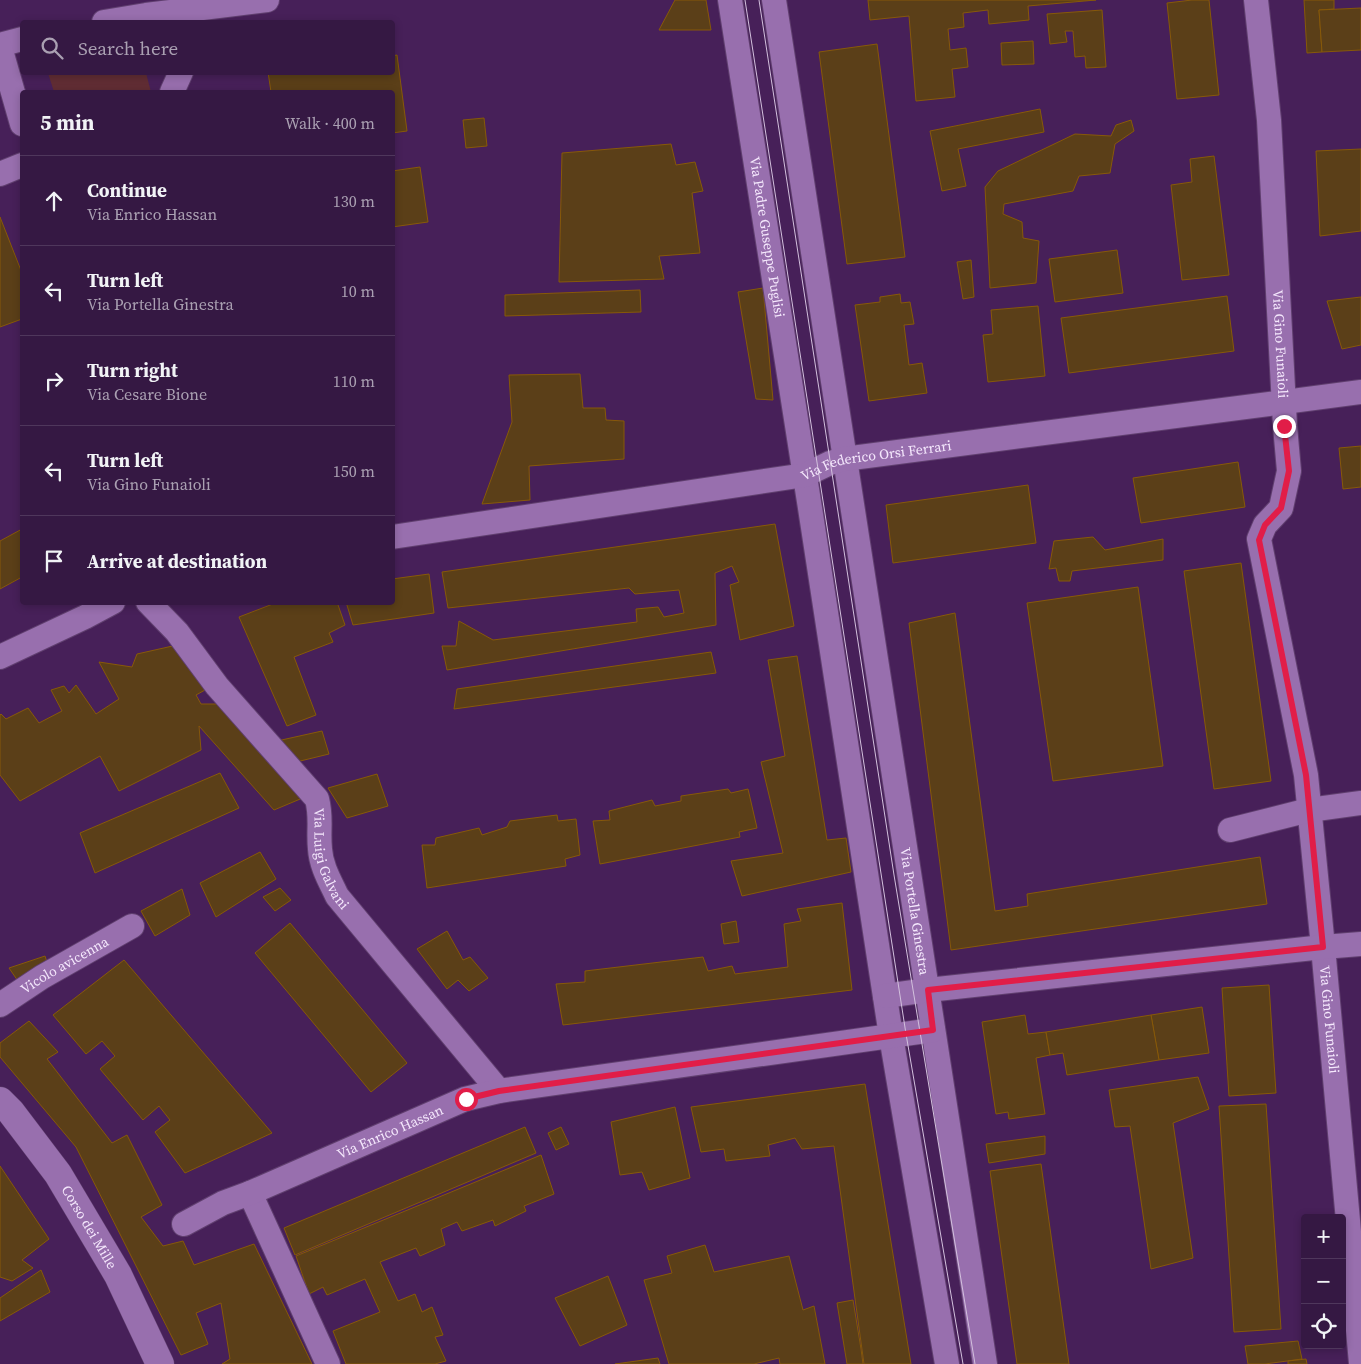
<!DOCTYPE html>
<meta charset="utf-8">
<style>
body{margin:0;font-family:"Source Serif 4",serif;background:#3d214a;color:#f1f3f6}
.controls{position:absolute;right:15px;bottom:15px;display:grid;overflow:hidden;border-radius:5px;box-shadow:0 2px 8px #0003}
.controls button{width:45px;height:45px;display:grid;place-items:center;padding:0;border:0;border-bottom:1px solid #4f375c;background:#351843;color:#f1f3f6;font:25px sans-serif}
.stop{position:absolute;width:15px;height:15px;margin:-11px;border:4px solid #e11d48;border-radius:50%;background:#fff}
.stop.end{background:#e11d48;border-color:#fff;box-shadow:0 1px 5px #0008}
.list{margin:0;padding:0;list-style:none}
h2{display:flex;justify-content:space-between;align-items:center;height:65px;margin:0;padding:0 20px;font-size:21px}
h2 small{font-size:16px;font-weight:400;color:#aaa0b2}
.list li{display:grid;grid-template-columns:32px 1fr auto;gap:15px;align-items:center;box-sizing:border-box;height:90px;padding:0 20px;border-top:1px solid #4f375c}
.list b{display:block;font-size:19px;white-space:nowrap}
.list p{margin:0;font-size:16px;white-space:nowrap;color:#aaa0b2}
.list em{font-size:16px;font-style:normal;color:#aaa0b2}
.icon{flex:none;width:28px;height:28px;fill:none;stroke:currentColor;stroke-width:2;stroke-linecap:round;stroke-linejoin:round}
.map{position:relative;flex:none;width:1361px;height:1364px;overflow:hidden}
.search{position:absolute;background:#351843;box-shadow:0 2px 8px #0003;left:20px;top:20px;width:375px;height:55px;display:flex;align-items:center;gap:12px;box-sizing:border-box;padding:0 18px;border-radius:5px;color:#aaa0b2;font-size:19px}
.panel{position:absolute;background:#351843;box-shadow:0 2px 8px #0003;left:20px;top:90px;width:375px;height:515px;border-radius:5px}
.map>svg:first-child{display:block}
.green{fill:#612d34}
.building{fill:#5b3f18;stroke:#875909}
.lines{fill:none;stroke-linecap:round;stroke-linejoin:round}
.minor-casing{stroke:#603f6f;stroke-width:26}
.tertiary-casing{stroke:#603f6f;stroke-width:29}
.minor{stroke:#986fae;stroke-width:24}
.tertiary{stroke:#986fae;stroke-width:28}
.tram{stroke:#d3c1dd;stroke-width:1}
.route{stroke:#e11d48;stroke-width:6}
.labels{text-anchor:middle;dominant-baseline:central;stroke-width:4;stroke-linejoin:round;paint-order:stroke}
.street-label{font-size:14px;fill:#f4e7fc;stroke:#3c154e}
</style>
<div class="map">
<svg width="1361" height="1364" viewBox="0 0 1361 1364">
<rect width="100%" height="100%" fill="#472059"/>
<path class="green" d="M48 73H146L151 92H54Z"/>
<g class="building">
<path d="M675 0H706L711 30H659Z"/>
<path d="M868 0H1096L1028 6 1029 20 989 24 988 10 963 13 964 27 948 29 950 50 966 48 968 67 952 69 955 97 916 101 909 16 870 20Z"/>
<path d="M1192 0H1209L1219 95 1177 99 1167 3Z"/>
<path d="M1304 0H1334V9L1319 10 1322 52 1307 53Z"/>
<path d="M1361 8V50L1322 52 1319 10Z"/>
<path d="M1102 10 1106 67 1086 68 1085 56 1075 57 1073 31H1065L1067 42 1050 44 1047 14Z"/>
<path d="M1033 41 1034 64 1002 65 1001 43Z"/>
<path d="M877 44 905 257 847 264 819 52Z"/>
<path d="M397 55 407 131 392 133V92H271L268 72H392V56Z"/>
<path d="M1040 109 1044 132 958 149 966 186 942 191 930 131Z"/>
<path d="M484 118 487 146 466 148 463 120Z"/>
<path d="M1131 120 1134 131 1115 144 1110 173 1079 176 1073 191 1004 204 1003 214 1022 222 1023 238 1039 241 1036 283 990 288 985 187 998 171 1075 134 1111 136 1116 125Z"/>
<path d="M671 144 676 165 695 162 703 191 692 193 700 253 659 256 664 279 559 282 562 153Z"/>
<path d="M1361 149V231L1320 236 1316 151Z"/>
<path d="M1214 156 1229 275 1182 280 1171 185 1192 182 1190 159Z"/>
<path d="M420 167 428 222 392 227V171Z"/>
<path d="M0 217 22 273V319L0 327Z"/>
<path d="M1117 250 1123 293 1055 302 1049 259Z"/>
<path d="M971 260 974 297 963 299 957 262Z"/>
<path d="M763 288 773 400 756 399 738 292Z"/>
<path d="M640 290 641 312 505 316V295Z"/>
<path d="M900 294 901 303 910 302 914 324 904 325 909 365 922 363 927 393 869 401 855 305 880 302V297Z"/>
<path d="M1227 296 1234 351 1069 373 1061 318Z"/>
<path d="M1361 297V345L1342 349 1327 301Z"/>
<path d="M1038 306 1045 376 988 382 983 335 993 334 991 310Z"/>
<path d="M580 374 583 408H605L606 420 624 421V459L529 466 530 500 482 504 512 422 509 375Z"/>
<path d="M1361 446V487L1343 489 1339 448Z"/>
<path d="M1238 462 1245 507 1141 523 1133 478Z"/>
<path d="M1028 485 1036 543 893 563 886 505Z"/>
<path d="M775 524 794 626 740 640 730 585 739 582 732 566 715 573 716 625 447 670 442 646H456L459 621 493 640 637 622 636 609 658 607 664 617 684 613 679 590 635 594 629 588 448 608 442 572Z"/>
<path d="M22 529V577L0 589V541Z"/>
<path d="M1093 537 1105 550 1163 539V560L1072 571 1070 581H1059L1056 568 1049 569 1054 541Z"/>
<path d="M1241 563 1271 781 1214 789 1184 571Z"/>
<path d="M429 574 434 613 353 625 346 602H392V579Z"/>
<path d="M1138 587 1163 766 1053 781 1027 603Z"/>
<path d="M278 602H337L345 625 329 633 333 642 294 657 316 715 287 726 239 617Z"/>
<path d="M955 613 995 911 1028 906 1027 894 1260 857 1267 904 951 950 909 623Z"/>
<path d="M177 645 205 690 196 695 201 704H219L305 797 274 810 199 726 201 750 119 791 100 756 20 801 0 775V715L1 714 6 719 28 708 39 723 62 711 51 690 64 686 69 693 76 685 96 714 119 699 99 662 132 667 137 654Z"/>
<path d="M711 652 716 673 454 709 457 689Z"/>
<path d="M797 656 827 840 846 838 851 872 742 896 731 861 783 853 761 762 785 756 768 660Z"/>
<path d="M322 731 329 754 292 763 277 741Z"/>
<path d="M220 773 239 808 95 873 80 833Z"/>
<path d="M377 774 388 806 347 818 328 788Z"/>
<path d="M728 789 731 793 748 789 757 828 739 832 740 837 600 864 593 821 610 820 609 811 652 800 655 806 681 801V796Z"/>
<path d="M557 815 558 821 576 819 580 855 565 859 566 866 427 888 422 845H435L436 838 479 828 482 835 507 827 510 821Z"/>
<path d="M260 852 276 879 216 917 200 883Z"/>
<path d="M280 888 291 900 275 911 263 897Z"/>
<path d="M182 889 190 915 155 936 141 911Z"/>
<path d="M842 903 852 990 563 1025 556 984 585 982V971L703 957 708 971 732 966 735 974 788 967 784 924 801 921 797 909Z"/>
<path d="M736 921 739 942 724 944 721 924Z"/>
<path d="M290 923 407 1063 371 1092 255 953Z"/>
<path d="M447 931 463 960 470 957 488 978 469 991 458 980 447 989 417 949Z"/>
<path d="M45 956 49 969 20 984 9 968Z"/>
<path d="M124 960 272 1133 185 1173 155 1132 170 1120 159 1106 143 1120 100 1069 115 1056 102 1041 86 1054 53 1015Z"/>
<path d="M1269 985 1276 1093 1229 1096 1222 988Z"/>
<path d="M1202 1007 1209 1053 1159 1060 1151 1015Z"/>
<path d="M1025 1015 1028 1034 1046 1032 1050 1055 1036 1058 1045 1114 1009 1119 1008 1112 996 1114 982 1022Z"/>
<path d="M1151 1015 1159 1060 1067 1075 1063 1053 1050 1055 1046 1032Z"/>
<path d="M29 1021 58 1052 47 1059 112 1143 127 1135 162 1205 141 1217 163 1246 183 1241 194 1265 254 1244 312 1364H222L230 1359 221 1303 196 1313 208 1344 181 1355 76 1147 0 1057V1043Z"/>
<path d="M1198 1077 1209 1109 1173 1123 1193 1258 1151 1269 1130 1126 1115 1127 1109 1090Z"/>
<path d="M865 1084 911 1364H864L834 1146 802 1149 795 1138 768 1145 770 1156 726 1161 724 1149 701 1152 691 1107Z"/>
<path d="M1266 1104 1281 1329 1234 1332 1219 1106Z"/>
<path d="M675 1107 690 1178 649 1190 642 1172 620 1175 611 1122Z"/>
<path d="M525 1127 536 1153 295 1255 284 1228Z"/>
<path d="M561 1127 569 1144 556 1150 548 1133Z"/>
<path d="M1045 1136V1154L989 1163 986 1144Z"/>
<path d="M541 1155 554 1194 524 1206 526 1211 495 1226 493 1220 462 1231 457 1222 441 1229 445 1245 420 1256 416 1248 380 1262 398 1301 415 1294 422 1312 432 1307 443 1335 435 1337 446 1361 435 1364H346L333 1331 380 1312 365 1279 327 1295 323 1287 309 1294 296 1256Z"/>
<path d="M1041 1164 1069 1364H1017L990 1171Z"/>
<path d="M0 1166 49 1239 22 1260 33 1268 12 1281 0 1277Z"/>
<path d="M705 1245 714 1272 789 1256 803 1310 814 1306 825 1364H780L779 1358 754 1364H669L644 1280 672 1273 667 1256Z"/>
<path d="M41 1270 50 1292 0 1321V1298Z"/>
<path d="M608 1276 627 1325 580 1346 555 1298Z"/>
<path d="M853 1300 861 1349 863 1364H847L837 1303Z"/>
<path d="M1298 1341 1302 1359 1265 1364H1248L1245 1346Z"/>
<path d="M658 1358 660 1364H615Z"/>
<path d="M1306 1359 1307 1364H1288V1361Z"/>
</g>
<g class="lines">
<g class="minor-casing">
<g id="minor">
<path id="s1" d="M730 0 810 508 891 1036 947 1364"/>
<path id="s2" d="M774 0 985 1364"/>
<path id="s3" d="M1256 0 1269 120 1285 426 1289 471 1281 508 1265 525 1259 539 1306 775 1323 947 1361 1363"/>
<path d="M104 22 146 15 267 0"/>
<path d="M0 45 22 39"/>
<path d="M0 47 22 124"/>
<path d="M172 92 181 72"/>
<path d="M0 174 22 165"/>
<path id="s4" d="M392 537 805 475 830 463 844 459 1361 392"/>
<path id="s5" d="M148 602 177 632 217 686 317 799C322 818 318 830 320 849 321 866 330 881 337 896L499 1091"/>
<path d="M0 657 85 617 113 602"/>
<path d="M1230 830 1309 810 1361 803"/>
<path d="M885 996 928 990 1323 947 1361 944"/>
<path id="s6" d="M0 1005 42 977 132 926"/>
<path d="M250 1193 328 1364"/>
<path id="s7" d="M184 1224 223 1203 250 1193 465 1099 499 1091 933 1030"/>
</g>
</g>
<g class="tertiary-casing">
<g id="tertiary">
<path id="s8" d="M0 1101 11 1112 58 1174 118 1275 160 1364"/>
</g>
</g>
<use href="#minor" class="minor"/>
<use href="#tertiary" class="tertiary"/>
<g class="tram">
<path d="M745 0 906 1034 963 1364"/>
<path d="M759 0 894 875 975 1364"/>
</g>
</g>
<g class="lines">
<path class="route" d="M466 1099 499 1091 933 1030 928 990 1323 947 1306 775 1259 540 1265 525 1281 508 1289 471 1284 426"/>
</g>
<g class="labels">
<g class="street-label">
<text stroke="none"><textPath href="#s1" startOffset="240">Via Padre Guseppe Puglisi</textPath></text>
<text stroke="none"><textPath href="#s3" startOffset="345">Via Gino Funaioli</textPath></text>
<text stroke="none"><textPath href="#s4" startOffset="491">Via Federico Orsi Ferrari</textPath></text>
<text stroke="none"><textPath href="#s5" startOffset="322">Via Luigi Galvani</textPath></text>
<text stroke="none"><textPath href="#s2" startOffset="922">Via Portella Ginestra</textPath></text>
<text stroke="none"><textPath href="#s6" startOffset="76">Vicolo avicenna</textPath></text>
<text stroke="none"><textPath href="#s3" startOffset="1035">Via Gino Funaioli</textPath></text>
<text stroke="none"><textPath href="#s7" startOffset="226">Via Enrico Hassan</textPath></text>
<text stroke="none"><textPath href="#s8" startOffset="155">Corso dei Mille</textPath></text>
</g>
</g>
</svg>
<div class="controls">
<button>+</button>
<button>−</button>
<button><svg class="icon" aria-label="locate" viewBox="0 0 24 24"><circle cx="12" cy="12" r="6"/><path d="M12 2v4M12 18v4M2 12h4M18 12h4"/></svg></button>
</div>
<div class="stop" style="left:466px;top:1099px"></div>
<div class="stop end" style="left:1284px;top:426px"></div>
<div class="search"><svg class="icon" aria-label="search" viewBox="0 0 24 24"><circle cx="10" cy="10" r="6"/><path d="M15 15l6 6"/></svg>Search here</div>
<section class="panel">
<h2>5 min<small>Walk · 400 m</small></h2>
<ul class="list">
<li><svg class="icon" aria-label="ahead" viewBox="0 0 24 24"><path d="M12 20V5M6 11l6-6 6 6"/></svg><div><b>Continue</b><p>Via Enrico Hassan</p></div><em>130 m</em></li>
<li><svg class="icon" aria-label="left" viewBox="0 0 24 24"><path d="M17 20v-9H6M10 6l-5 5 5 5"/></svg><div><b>Turn left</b><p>Via Portella Ginestra</p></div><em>10 m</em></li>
<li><svg class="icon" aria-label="right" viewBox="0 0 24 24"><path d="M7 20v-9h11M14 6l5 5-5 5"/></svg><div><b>Turn right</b><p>Via Cesare Bione</p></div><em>110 m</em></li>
<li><svg class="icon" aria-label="left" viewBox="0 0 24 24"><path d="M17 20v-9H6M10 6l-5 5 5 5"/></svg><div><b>Turn left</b><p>Via Gino Funaioli</p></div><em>150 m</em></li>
<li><svg class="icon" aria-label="arrive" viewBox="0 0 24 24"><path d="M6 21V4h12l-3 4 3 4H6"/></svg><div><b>Arrive at destination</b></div></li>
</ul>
</section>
</div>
